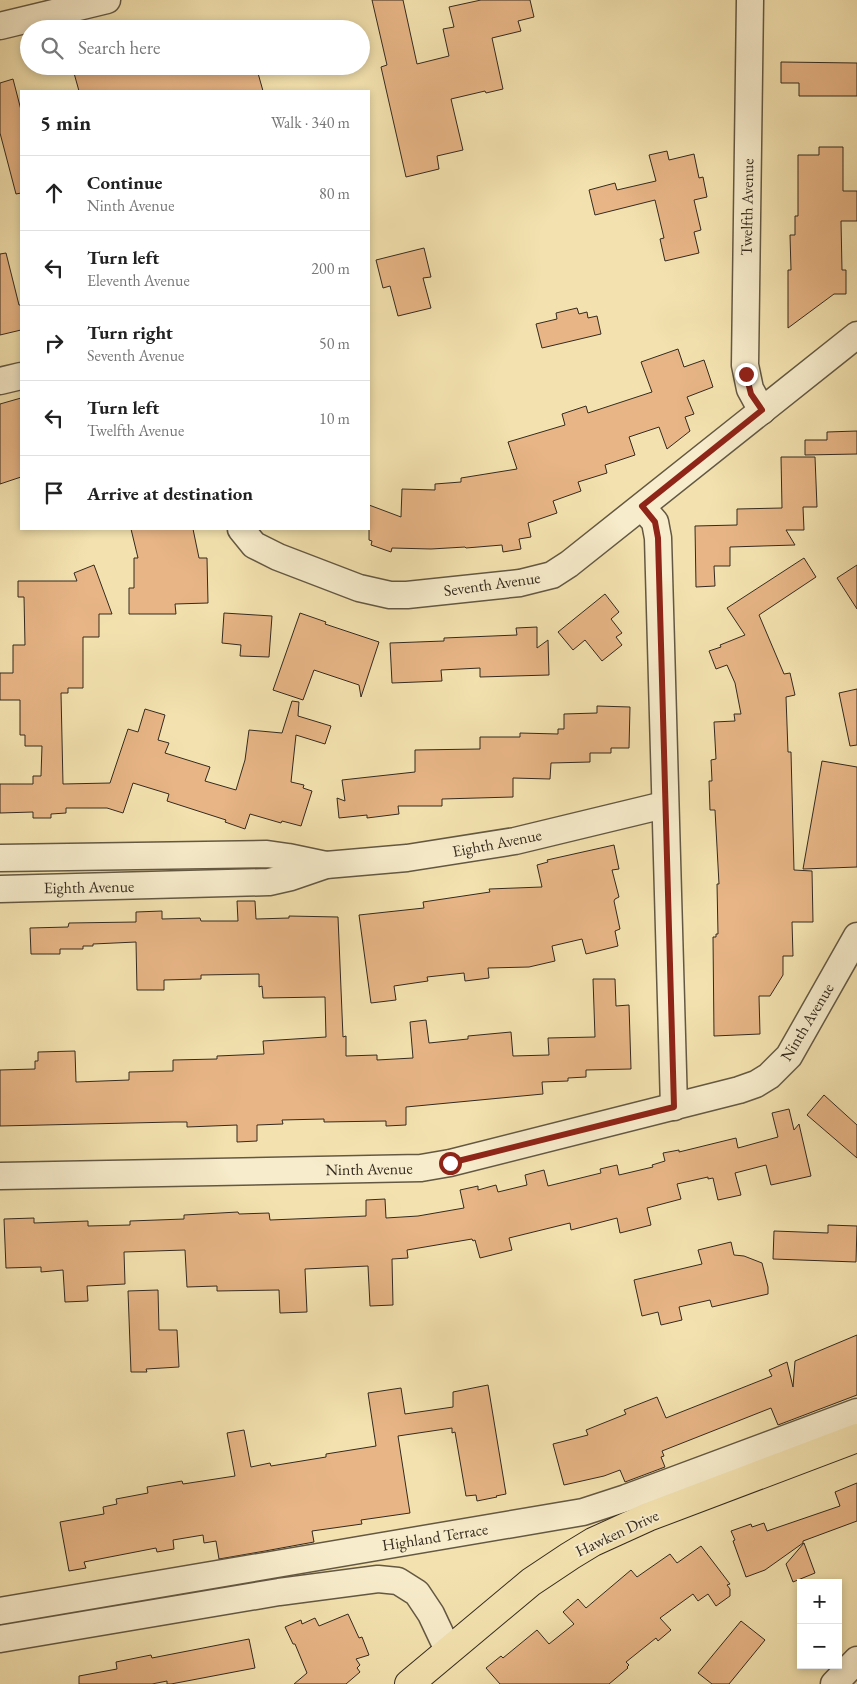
<!DOCTYPE html>
<meta charset="utf-8">
<style>
body{margin:0;font-family:"EB Garamond",serif;background:#f6f6f6;color:#222}
.controls{position:absolute;right:15px;bottom:15px;display:grid;overflow:hidden;border-radius:0px;box-shadow:0 2px 8px #0003}
.controls button{width:45px;height:45px;display:grid;place-items:center;padding:0;border:0;border-bottom:1px solid #e0e0e0;background:#fff;color:#222;font:25px sans-serif}
.stop{position:absolute;width:15px;height:15px;margin:-11px;border:4px solid #8f2418;border-radius:50%;background:#fff}
.stop.end{background:#8f2418;border-color:#fff;box-shadow:0 1px 5px #0008}
.list{margin:0;padding:0;list-style:none}
h2{display:flex;justify-content:space-between;align-items:center;height:65px;margin:0;padding:0 20px;font-size:21px}
h2 small{font-size:16px;font-weight:400;color:#767676}
.list li{display:grid;grid-template-columns:32px 1fr auto;gap:15px;align-items:center;box-sizing:border-box;height:75px;padding:0 20px;border-top:1px solid #e0e0e0}
.list b{display:block;font-size:19px;white-space:nowrap}
.list p{margin:0;font-size:16px;white-space:nowrap;color:#767676}
.list em{font-size:16px;font-style:normal;color:#767676}
.icon{flex:none;width:28px;height:28px;fill:none;stroke:currentColor;stroke-width:2;stroke-linecap:round;stroke-linejoin:round}
.map{position:relative;flex:none;width:857px;height:1684px;overflow:hidden}
.search{position:absolute;background:#fff;box-shadow:0 2px 8px #0003;left:20px;top:20px;width:350px;height:55px;display:flex;align-items:center;gap:12px;box-sizing:border-box;padding:0 18px;border-radius:28px;color:#767676;font-size:19px}
.panel{position:absolute;background:#fff;box-shadow:0 2px 8px #0003;left:20px;top:90px;width:350px;height:440px;border-radius:0px}
.map>svg:first-child{display:block}
.building{fill:#e7b586;stroke:#342a1f}
.lines{fill:none;stroke-linecap:round;stroke-linejoin:round}
.minor-casing{stroke:#645843;stroke-width:29}
.major-casing{stroke:#342a1f;stroke-width:30}
.minor{stroke:#f7eccb;stroke-width:26}
.major{stroke:#f3e2af;stroke-width:28}
.route{stroke:#8f2418;stroke-width:6}
.labels{text-anchor:middle;dominant-baseline:central;stroke-width:4;stroke-linejoin:round;paint-order:stroke}
.street-label{font-size:16px;fill:#342a1f;stroke:#f7eccb}
</style>
<div class="map">
<svg width="857" height="1684" viewBox="0 0 857 1684">
<rect width="100%" height="100%" fill="#f3e2af"/>
<filter id="stains"><feTurbulence type="fractalNoise" baseFrequency=".004" numOctaves="4"/><feColorMatrix values="0 0 0 0 .2 0 0 0 0 .09 0 0 0 0 .02 0 0 0 .5 -.17"/></filter>
<radialGradient id="worn" r=".72"><stop offset=".6" stop-color="#630" stop-opacity="0"/><stop offset="1" stop-color="#630" stop-opacity=".3"/></radialGradient>
<g class="building">
<path d="M372 0H403L417 64 449 56 443 29 454 27 449 7 481 0H530L534 17 518 21 521 31 492 38 503 89 486 93 485 91 451 99 463 150 437 156 439 169 406 177 381 67 387 65Z"/>
<path d="M781 62 857 63V96H799V83H781Z"/>
<path d="M72 66H256L263 91H79Z"/>
<path d="M13 79 21 110V193L16 194 0 133V83Z"/>
<path d="M819 147H843V191H857V221H841L842 270H846V294H834L788 328V270H791L790 235H795V216H798V155H819Z"/>
<path d="M667 151 669 160 694 154 699 178 703 177 707 197 694 200 701 230 694 232 699 253 665 261 660 239 664 238 655 200 595 215 589 190 615 183 617 190 656 181 649 155Z"/>
<path d="M424 248 431 277 423 278 431 308 398 316 390 286 383 288 376 260Z"/>
<path d="M6 253 19 305H21V330L0 335V254Z"/>
<path d="M577 308 579 314 587 312 588 318 597 316 601 334 542 348 536 324 557 319 556 313Z"/>
<path d="M678 349 684 367 704 360 713 387 687 397 694 414 685 417 690 431 667 449 659 427 629 437 635 455 605 465 607 473 578 482 581 491 553 501 557 513 528 523 531 537 519 539 521 549 503 552 502 545 466 548 465 547 431 549 392 548 391 552 371 545 372 541 369 540V505L401 517 402 489 435 490V484L461 482V478L517 469 508 442 565 425 562 414 586 406 588 413 652 392 641 362Z"/>
<path d="M21 398V477L0 484V404Z"/>
<path d="M857 431V454L805 455V440H827V432Z"/>
<path d="M781 457H815L817 507H803L804 530H786L795 545 730 547V566H714L715 586 696 587 695 526 737 525V509L782 508Z"/>
<path d="M131 529H193L199 558H207L208 603 175 604 176 614H129V588H134V558H138Z"/>
<path d="M804 558 816 577 759 615 784 674 790 673 795 695 786 697 788 752H791L794 870 812 871 813 922H792L793 956H783V975L770 996H759L760 1034 714 1036 713 937H716V934H718L717 884H719L715 810H710L709 781H712L711 760 716 759 714 722 735 721 734 714H741L735 683 727 665 716 669 709 651 721 647 720 645 745 635 727 608Z"/>
<path d="M94 565 112 614H99V637H83V688H68V693H61L63 784 110 783 128 729 138 732 145 709 165 715 158 740 169 743 165 753 210 767 205 781 236 790 245 760 249 730 282 733 292 701 299 702 298 716 331 726 325 744 296 735 291 782 304 785 303 788 312 791 301 826 282 821 281 823 250 814 245 829 225 822 226 820 167 801 169 794 133 783 123 813 107 808H66V813L51 814V818H33V812L0 813V784H33V776H41L42 746H25V735H20V700H0V673H13V645H25L24 597H18V581H77L74 573Z"/>
<path d="M857 565V609L837 578Z"/>
<path d="M605 594 619 612 611 619 622 633 616 637 622 645 602 661 585 640 573 650 558 632Z"/>
<path d="M224 613 272 616 269 657 240 656 241 645 222 643Z"/>
<path d="M300 613 326 622 325 624 379 642 361 697 359 685 314 670 303 700 273 690Z"/>
<path d="M537 627V648L548 640 549 675 480 677V668L441 670 442 681 392 683 390 643 444 641V638L517 635 516 628Z"/>
<path d="M857 689V745L850 746 839 693Z"/>
<path d="M597 706 630 707 629 748H611V753H590V762L551 763 550 779 513 778V797L442 799V806H398L399 814 367 818V815L339 818 337 798 345 801 342 780 415 772V750L480 749V737H520V733L558 734V729H564V714L597 713Z"/>
<path d="M822 761 857 767V867L803 869Z"/>
<path d="M614 845 619 869 612 870 619 897 615 899 614 901 620 929 615 931 618 946 586 954 582 939 552 946 555 961 529 967 488 968 489 978 465 981 464 973 427 977 428 981 394 986 396 1000 371 1003 359 915 424 908 423 902 490 892 489 889 542 887 537 865 548 862 547 860Z"/>
<path d="M237 901H255L256 919 289 918V916L338 917 343 1037 346 1036V1056L377 1055V1060L413 1058 410 1022 426 1020 429 1043 468 1039V1036L511 1032 513 1056 549 1055 548 1038 595 1037 593 979H615L616 1006 629 1005 631 1069 586 1070V1077L568 1078V1081L542 1082 543 1094 406 1107V1125L386 1126V1121L324 1122V1119L282 1120 283 1124 257 1125V1141L237 1142V1125L187 1127V1122H174L0 1126V1070L35 1069V1061H38V1052L75 1051 76 1082 129 1080V1072L173 1071V1060L217 1059V1056L264 1054 263 1041 326 1037 325 997 263 998 262 986 259 987V974L201 975V979L164 980V990H137L136 942 93 944V946H83V949H60V954H31L30 928 68 927 69 923 136 922V912L162 911V919L200 918 201 921H238Z"/>
<path d="M824 1095 857 1125V1158L807 1115Z"/>
<path d="M789 1109 794 1130 799 1124 811 1176 771 1185 766 1165 735 1173 741 1195 718 1200 713 1178 708 1179V1177L677 1184 681 1199 647 1208 651 1225 620 1233 617 1218 571 1230 570 1223 509 1238 512 1250 480 1258 475 1240 473 1241 472 1239 407 1250 408 1258 392 1259 393 1305 370 1306 368 1266 305 1269 307 1312 280 1313 279 1290 217 1291V1286L187 1287 185 1250 124 1252 125 1284 87 1286 88 1301 65 1302 63 1270 41 1272V1267L6 1268 4 1219 34 1218V1223L88 1221V1226L130 1225V1221L184 1219V1215L238 1212 239 1214 269 1213 270 1220 366 1216V1200L385 1199 386 1218 418 1216 464 1208 460 1190 478 1186V1190L496 1185 498 1192 527 1185 525 1175 544 1170 548 1186 601 1173 600 1169 617 1165 619 1175 653 1167 652 1165 665 1161 663 1153 679 1150V1152L736 1138 738 1148 778 1137 772 1113Z"/>
<path d="M828 1225 857 1226 856 1262 773 1259 774 1231 828 1233Z"/>
<path d="M731 1242 734 1255 744 1256 762 1263 768 1287V1294L712 1307 710 1300 679 1307 682 1320 661 1325 658 1312 642 1316 634 1280 702 1264 698 1250Z"/>
<path d="M158 1290 159 1330H177L179 1367 146 1369 147 1372H131L128 1291Z"/>
<path d="M857 1335V1395L778 1425 771 1408 662 1451 664 1456 661 1457 665 1467 625 1482 620 1470 604 1476 564 1485 553 1444 588 1435 586 1430 626 1414 624 1410 657 1397 666 1418 772 1376 769 1370 787 1362 793 1387 795 1361Z"/>
<path d="M488 1385 506 1494 496 1496 497 1497 477 1501 476 1495 466 1496 455 1432 452 1433V1428L398 1436 410 1513 361 1520 362 1524 312 1531 314 1542 265 1551 219 1559 216 1541 204 1543 203 1535 173 1540 174 1549 157 1552 156 1548 84 1562 86 1568 69 1571 60 1522 104 1514 103 1507 117 1504 116 1499 148 1493 147 1487 182 1481 183 1484 235 1476 227 1433 244 1430 251 1467 270 1463 271 1466 326 1457V1454L376 1446 368 1393 401 1388 405 1414 453 1407V1392Z"/>
<path d="M857 1483V1521L803 1541V1543L765 1570 746 1577 733 1541 735 1540 731 1531 751 1524 752 1527 764 1523 767 1531 840 1506 835 1492Z"/>
<path d="M804 1543 815 1573 793 1582 786 1564Z"/>
<path d="M701 1546 730 1584 727 1585 730 1589V1596L716 1606 708 1594 698 1601 693 1594 660 1618 671 1630 658 1641 656 1638 626 1662 629 1665 627 1667 628 1668 609 1684H500L486 1668 501 1656 503 1658 537 1630 549 1644 574 1624 563 1612 578 1599 586 1608 631 1570 637 1577 670 1554 677 1563Z"/>
<path d="M348 1614 359 1638 362 1637 369 1655 356 1659 360 1665 357 1668 360 1672 346 1684H294L307 1673 295 1644H293L285 1627 301 1620 302 1624 315 1618 319 1626Z"/>
<path d="M741 1621 765 1640 729 1684H712L698 1673Z"/>
<path d="M249 1639 255 1668 171 1684H167V1681L152 1684H79V1676L117 1669 116 1662 151 1655 152 1658Z"/>
</g>
<g class="lines">
<g class="minor-casing">
<g id="minor">
<path d="M750 0 745 365 750 389 762 411"/>
<path d="M0 26 107 0"/>
<path d="M0 381 21 376"/>
<path d="M642 507 655 522 658 538 674 1107"/>
<path d="M241 529 254 545 278 557 359 588 390 595H407L520 583 552 575 569 564 857 335"/>
<path d="M0 858 267 854 288 857 326 865"/>
<path d="M0 889 269 882 291 877 326 865 407 858 515 841 664 805"/>
<path d="M0 1176 421 1168 450 1163 739 1090 756 1084 769 1076 789 1056 857 936"/>
<path d="M0 1611 583 1512 626 1498 857 1412"/>
<path d="M0 1639 279 1592 378 1579 398 1581 417 1593 431 1614 448 1650"/>
<path d="M834 1684 857 1660"/>
</g>
</g>
<g class="major-casing">
<path id="major" d="M409 1684 531 1582 570 1556 593 1542 648 1517 857 1438"/>
</g>
<use href="#minor" class="minor"/>
<use href="#major" class="major"/>
</g>
<g class="lines">
<path class="route" d="M450 1163 674 1107 658 538 655 522 642 506 762 410 751 394 746 374"/>
</g>
<g class="labels">
<g class="street-label">
<text transform="translate(747 207) rotate(-89)">Twelfth Avenue</text>
<text transform="translate(492 584) rotate(-8)">Seventh Avenue</text>
<text transform="translate(497 843) rotate(-11)">Eighth Avenue</text>
<text transform="translate(89 887) rotate(-1)">Eighth Avenue</text>
<text transform="translate(807 1022) rotate(-59)">Ninth Avenue</text>
<text transform="translate(369 1169) rotate(-1)">Ninth Avenue</text>
<text transform="translate(617 1533) rotate(-25)">Hawken Drive</text>
<text transform="translate(435 1537) rotate(-9)">Highland Terrace</text>
</g>
</g>
<rect width="100%" height="100%" filter="url(#stains)"/>
<rect width="100%" height="100%" fill="url(#worn)"/>
</svg>
<div class="controls">
<button>+</button>
<button>−</button>
</div>
<div class="stop" style="left:450px;top:1163px"></div>
<div class="stop end" style="left:746px;top:374px"></div>
<div class="search"><svg class="icon" aria-label="search" viewBox="0 0 24 24"><circle cx="10" cy="10" r="6"/><path d="M15 15l6 6"/></svg>Search here</div>
<section class="panel">
<h2>5 min<small>Walk · 340 m</small></h2>
<ul class="list">
<li><svg class="icon" aria-label="ahead" viewBox="0 0 24 24"><path d="M12 20V5M6 11l6-6 6 6"/></svg><div><b>Continue</b><p>Ninth Avenue</p></div><em>80 m</em></li>
<li><svg class="icon" aria-label="left" viewBox="0 0 24 24"><path d="M17 20v-9H6M10 6l-5 5 5 5"/></svg><div><b>Turn left</b><p>Eleventh Avenue</p></div><em>200 m</em></li>
<li><svg class="icon" aria-label="right" viewBox="0 0 24 24"><path d="M7 20v-9h11M14 6l5 5-5 5"/></svg><div><b>Turn right</b><p>Seventh Avenue</p></div><em>50 m</em></li>
<li><svg class="icon" aria-label="left" viewBox="0 0 24 24"><path d="M17 20v-9H6M10 6l-5 5 5 5"/></svg><div><b>Turn left</b><p>Twelfth Avenue</p></div><em>10 m</em></li>
<li><svg class="icon" aria-label="arrive" viewBox="0 0 24 24"><path d="M6 21V4h12l-3 4 3 4H6"/></svg><div><b>Arrive at destination</b></div></li>
</ul>
</section>
</div>
